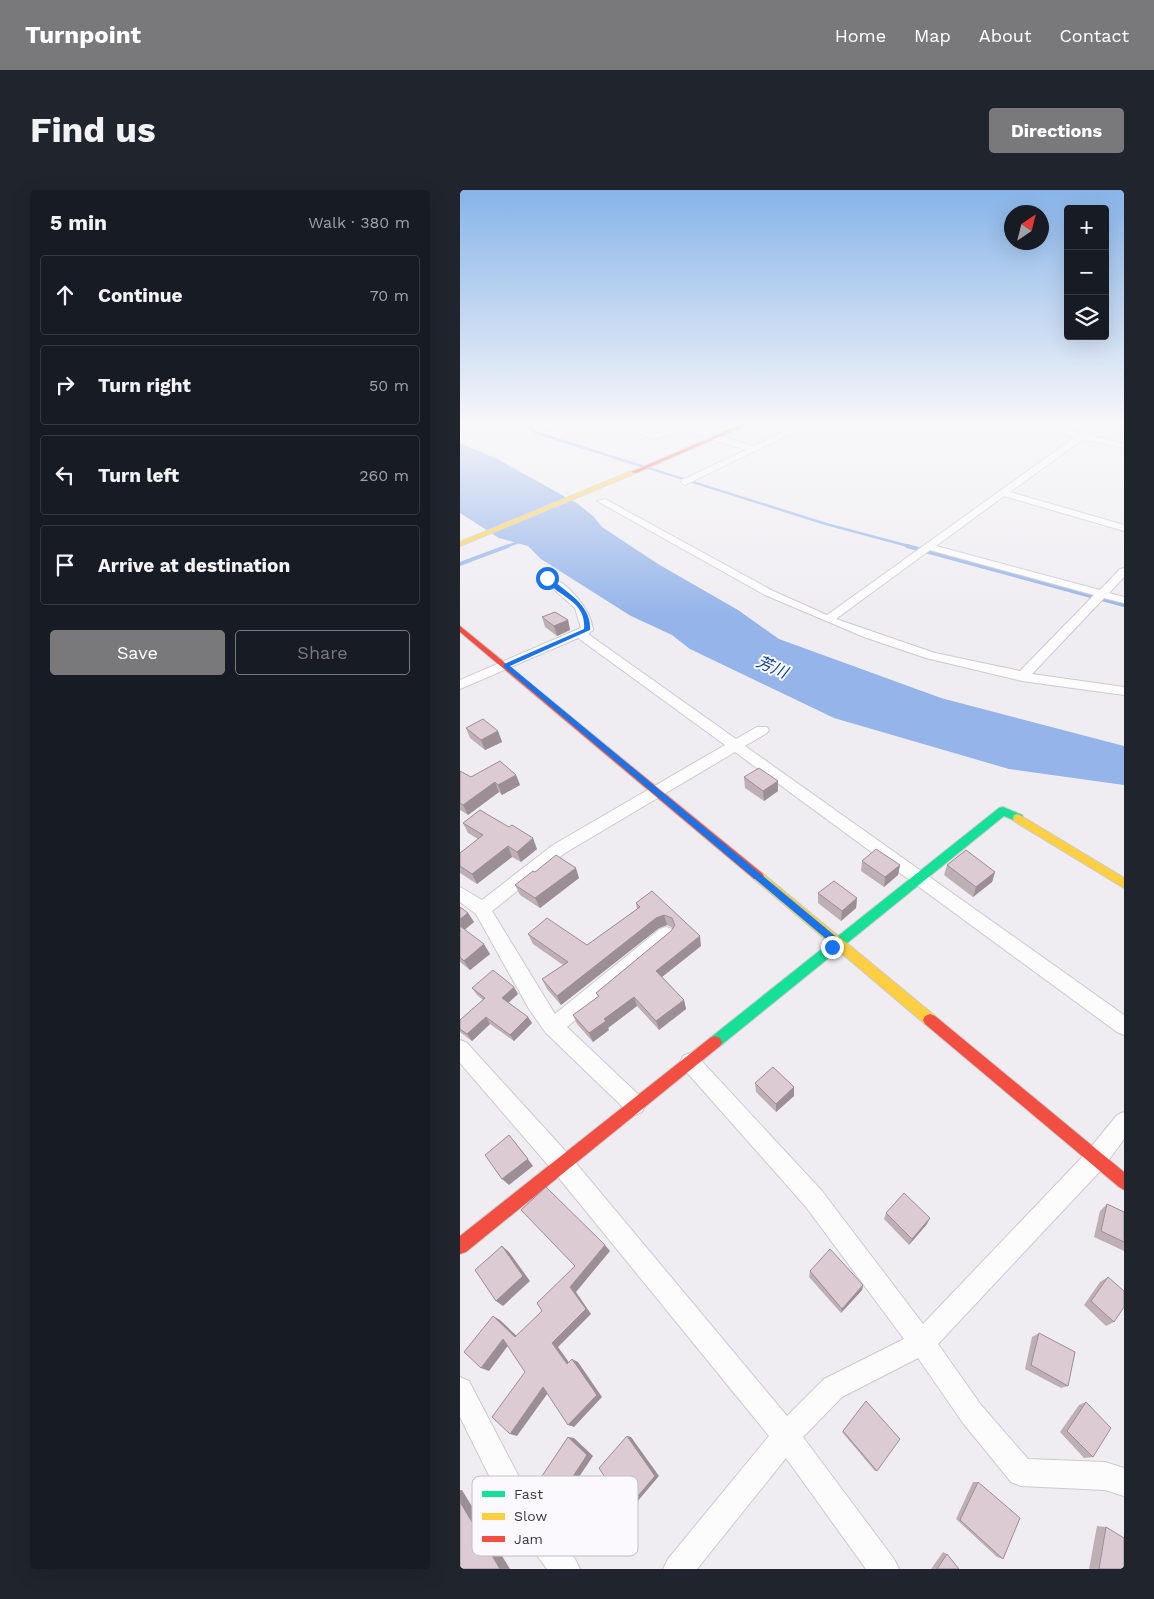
<!DOCTYPE html>
<meta charset="utf-8">
<style>
body{margin:0;font-family:"Work Sans","Noto Sans JP",sans-serif;background:#20242c;color:#f1f3f6}
.controls{position:absolute;right:15px;top:15px;display:grid;overflow:hidden;border-radius:5px;box-shadow:0 5px 20px #0002}
.controls button{width:45px;height:45px;display:grid;place-items:center;padding:0;border:0;border-bottom:1px solid #363941;background:#171b24;color:#f1f3f6;font:25px sans-serif}
.compass{position:absolute;left:544px;top:15px;width:45px;height:45px;border-radius:50%;background:#171b24;box-shadow:0 5px 20px #0002;rotate:35deg}
.stop{position:absolute;width:15px;height:15px;margin:-11px;border:4px solid #1a73e8;border-radius:50%;background:#fff}
.stop.end{background:#1a73e8;border-color:#fff;box-shadow:0 1px 5px #0008}
.list{margin:0;padding:0;list-style:none}
h2{display:flex;justify-content:space-between;align-items:center;height:65px;margin:0;padding:0 20px;font-size:21px}
h2 small{font-size:16px;font-weight:400;color:#9ea1a6}
.list li{display:grid;grid-template-columns:32px 1fr auto;gap:15px;align-items:center;box-sizing:border-box;height:80px;margin:0 10px 10px;padding:0 10px;border:1px solid #363941;border-radius:5px}
.list b{display:block;font-size:19px;white-space:nowrap}
.list em{font-size:16px;font-style:normal;color:#9ea1a6}
.actions{display:flex;gap:10px;padding:15px 20px}
.actions a{flex:1;padding:11px 0;border:1px solid #79787b;border-radius:5px;text-align:center;font-size:18px;color:#79787b}
.actions .main{background:#79787b;color:#fff}
.icon{flex:none;width:28px;height:28px;fill:none;stroke:currentColor;stroke-width:2;stroke-linecap:round;stroke-linejoin:round}
.map{position:relative;flex:none;width:664px;height:1379px;overflow:hidden;border-radius:5px}
header{display:flex;align-items:center;gap:30px;box-sizing:border-box;height:70px;padding:0 25px;background:#79787b;color:#fff}
header strong{font-size:24px}
nav{display:flex;gap:28px;margin-inline-start:auto;font-size:18px}
.intro{display:flex;align-items:center;justify-content:space-between;box-sizing:border-box;height:120px;padding:0 30px}
h1{margin:0;font-size:35px}
.button{padding:12px 22px;border-radius:5px;background:#79787b;color:#fff;font-size:18px;font-weight:700}
main{display:flex;gap:30px;padding:0 30px}
aside{flex:1;background:#171b24;border-radius:5px;box-shadow:0 5px 20px #0002}
.map>svg:first-child{display:block}
.water{fill:#95b4e9}
.lines{fill:none;stroke-linecap:round;stroke-linejoin:round}
.stream-far1{stroke:#95b4e9;stroke-width:2.5}
.stream{stroke:#95b4e9;stroke-width:4}
.street-casing{stroke:#cccacd;stroke-width:2}
.fast-casing{stroke:#cccacd;stroke-width:2}
.slow-casing{stroke:#cccacd;stroke-width:2}
.jam-casing{stroke:#cccacd;stroke-width:2}
.street{fill:#fdfcfd;fill-rule:evenodd}
.fast{fill:#16e098;fill-rule:evenodd}
.slow{fill:#ffcf43;fill-rule:evenodd}
.jam{fill:#f24e42;fill-rule:evenodd}
.wall{fill:#beafb5}
.shaded-wall{fill:#9b8e94}
.building{fill:#ddcbd3;stroke:#9b8e94}
.route{fill:#1a73e8}
.labels{text-anchor:middle;dominant-baseline:central;stroke-width:4;stroke-linejoin:round;paint-order:stroke}
.far-water-label{font-size:16px;font-style:italic;fill:#0a4094;stroke:#fcf9fe}
.key{fill:#fcf9fe;stroke:#c2bfc4;stroke-width:1}
.key-label{font-size:14px;fill:#3a393c}
</style>
<header>
<strong>Turnpoint</strong>
<nav><a>Home</a><a>Map</a><a>About</a><a>Contact</a></nav>
</header>
<div class="intro"><h1>Find us</h1><a class="button">Directions</a></div>
<main>
<aside>
<h2>5 min<small>Walk · 380 m</small></h2>
<ul class="list">
<li><svg class="icon" aria-label="ahead" viewBox="0 0 24 24"><path d="M12 20V5M6 11l6-6 6 6"/></svg><div><b>Continue</b></div><em>70 m</em></li>
<li><svg class="icon" aria-label="right" viewBox="0 0 24 24"><path d="M7 20v-9h11M14 6l5 5-5 5"/></svg><div><b>Turn right</b></div><em>50 m</em></li>
<li><svg class="icon" aria-label="left" viewBox="0 0 24 24"><path d="M17 20v-9H6M10 6l-5 5 5 5"/></svg><div><b>Turn left</b></div><em>260 m</em></li>
<li><svg class="icon" aria-label="arrive" viewBox="0 0 24 24"><path d="M6 21V4h12l-3 4 3 4H6"/></svg><div><b>Arrive at destination</b></div></li>
</ul>
<div class="actions"><a class="main">Save</a><a>Share</a></div>
</aside>
<div class="map">
<svg width="664" height="1379" viewBox="0 0 664 1379">
<rect width="100%" height="100%" fill="#efedf1"/>
<path class="water" d="M0 253 39 270 118 314 133 326 142 337 198 374 278 420 319 449 481 508 664 556V595L549 579 374 528 230 459 212 445 171 426 125 397 81 369 68 356 39 348 0 323Z"/>
<g class="lines">
<g class="stream-far1">
<path d="M67 232 74 242 366 334 452 357"/>
<path d="M45 357 62 351"/>
</g>
<g class="stream">
<path d="M447 356 664 415"/>
<path d="M0 374 48 356"/>
</g>
<g class="street-casing">
<g id="street">
<path d="M113 232H123L91 245 84 243Z"/>
<path d="M141 232C160 230 180 245 195 244 210 243 221 232 237 232L228 237 293 256 345 232H354L225 295 221 292 222 290 286 260 221 240 195 249Z"/>
<path d="M558 232H570L620 243 636 232H645L628 245 664 254V258L623 249 550 302 664 335V341L544 306 476 356 640 400 660 379 664 378V387L649 403 664 407V413L644 408 572 484 664 497V505L562 491 466 468 404 447 305 405 137 311 145 309 313 401 367 425 615 247ZM470 360 634 405 560 481 475 463 376 429Z"/>
<path d="M87 386C108 392 131 419 133 440L128 444 276 549 297 537H307L309 540 307 543 285 556 664 825V845L657 842 275 562 105 663 32 721 95 824 200 739 206 737 212 739 215 744 212 749 107 837 182 908 185 915 182 922 175 925 168 922 86 843 69 819 16 724 0 712V697L22 710 93 655 265 555 118 448 0 499V490L121 438 115 418 82 389Z"/>
<path d="M0 850 7 853 110 966 327 1226 364 1189 444 1149 346 1017 223 878 220 872 223 866 230 863 237 866 362 1001 463 1134 627 962 657 925 664 922V949L643 978 478 1154 521 1215 568 1269 645 1272 664 1278V1306L645 1300 561 1296 551 1292 503 1233 458 1168 382 1207 343 1247 434 1369 439 1379H406L326 1268 237 1379H203L208 1369 309 1246 94 982 0 873Z"/>
<path d="M0 1187 9 1191 71 1310 115 1369 120 1379H87L51 1330 0 1227Z"/>
</g>
</g>
<g class="fast-casing">
<path id="fast" d="M543 617 562 625 563 628 562 631 558 632 544 626 260 856 255 858 250 856 248 852 250 848 539 618Z"/>
</g>
<g class="slow-casing">
<g id="slow">
<path d="M174 280 177 282 176 283 0 356V352Z"/>
<path d="M558 624 664 688V698L554 631 553 628 554 625Z"/>
<path d="M298 682 302 683 475 826 477 830 475 834 470 836 465 834 294 689 292 686 294 683Z"/>
</g>
</g>
<g class="jam-casing">
<g id="jam">
<path d="M287 232H294L176 283 171 282Z"/>
<path d="M0 436 302 683 304 686 302 689H294L0 442Z"/>
<path d="M470 824 475 826 664 982V1000L659 997 465 834 463 830 465 826Z"/>
<path d="M255 846 260 848 262 852 260 856 6 1062 0 1064V1046L250 848Z"/>
</g>
</g>
<use href="#street" class="street"/>
<use href="#fast" class="fast"/>
<use href="#slow" class="slow"/>
<use href="#jam" class="jam"/>
</g>
<g class="wall">
<path d="M82 427 108 430 110 440 97 446 85 437Z"/>
<path d="M6 538 38 541 42 552 25 560 10 548Z"/>
<path d="M0 581 11 587 56 585 60 595 42 605 39 602 8 625 0 620Z"/>
<path d="M284 587 318 601 304 611 285 598Z"/>
<path d="M3 633 77 659 61 672 52 667 17 694 0 683V663L18 649 8 643Z"/>
<path d="M402 671 440 675 438 685 424 697 401 681Z"/>
<path d="M487 675 535 682 532 692 513 707 484 685Z"/>
<path d="M75 682 119 688 80 718 60 705 55 695Z"/>
<path d="M192 701 241 756 202 787 224 810 226 819 199 840 177 816 148 838 149 840 133 852 117 834 113 825 138 807 136 803 211 741 213 738 207 735 199 738 101 815 87 799 82 789 103 775 73 754 68 744 127 755 177 719 176 713Z"/>
<path d="M358 703 397 708 396 718 381 731 358 713Z"/>
<path d="M0 717 8 723 14 732 5 740 30 764 10 780 0 772Z"/>
<path d="M12 798 58 804 48 812 68 827 72 833 54 851 30 834 12 851 0 842V830L23 810 17 805Z"/>
<path d="M295 893 334 897V906L316 922 296 902Z"/>
<path d="M647 1014 664 1022V1061L634 1047 640 1021Z"/>
<path d="M426 1023 467 1034 449 1055 424 1029Z"/>
<path d="M350 1081 403 1095 402 1100 381 1123 349 1087Z"/>
<path d="M648 1087 654 1132 646 1136 624 1115 640 1092Z"/>
<path d="M579 1143 608 1196 601 1198 565 1179 572 1147Z"/>
<path d="M406 1211 417 1281H415L382 1242Z"/>
<path d="M626 1212 633 1267 624 1268 600 1242 619 1215Z"/>
<path d="M513 1292H518L543 1369 537 1367 496 1329Z"/>
<path d="M637 1336 646 1337 664 1379H629Z"/>
<path d="M483 1362 487 1364 499 1379H471Z"/>
</g>
<g class="shaded-wall">
<path d="M108 430 110 440 97 446 94 436Z"/>
<path d="M38 541 42 552 25 560 21 550Z"/>
<path d="M56 585 60 595 42 605 38 595Z"/>
<path d="M318 591V601L304 611 303 601Z"/>
<path d="M35 592 39 602 8 625 3 615Z"/>
<path d="M73 648 77 659 61 672 57 662Z"/>
<path d="M48 656 52 667 17 694 12 684Z"/>
<path d="M440 675 438 685 424 697 425 687Z"/>
<path d="M116 678 119 688 80 718 75 708Z"/>
<path d="M535 682 532 692 513 707 516 697Z"/>
<path d="M397 708 396 718 381 731 382 721Z"/>
<path d="M8 723 14 732 1 742 0 740V729Z"/>
<path d="M204 725 207 735 199 738 101 815 97 806 196 728Z"/>
<path d="M240 746 241 756 198 790 196 781Z"/>
<path d="M24 754 30 764 10 780 4 771Z"/>
<path d="M54 797 58 804 46 815 42 808Z"/>
<path d="M174 807 177 816 148 838 149 840 133 852 129 843 144 829Z"/>
<path d="M224 810 226 819 199 840 196 831Z"/>
<path d="M26 827 30 834 12 851 7 844Z"/>
<path d="M68 827 72 833 54 851 50 845Z"/>
<path d="M334 897V906L316 922V914Z"/>
<path d="M55 952 73 976 49 995 42 989Z"/>
<path d="M470 1028 467 1034 449 1055 452 1049Z"/>
<path d="M145 1055 150 1061 116 1102 131 1124 98 1157 113 1178 107 1174 92 1153 110 1097Z"/>
<path d="M42 1056 49 1062 70 1091 43 1116 36 1111Z"/>
<path d="M403 1095 402 1100 381 1123 382 1119Z"/>
<path d="M33 1126 40 1130 62 1151 55 1147Z"/>
<path d="M43 1149 50 1153 29 1181 21 1178Z"/>
<path d="M112 1169 118 1172 142 1207 114 1237 108 1235Z"/>
<path d="M83 1197 90 1200 57 1246 50 1244Z"/>
<path d="M167 1246 171 1247 199 1286 171 1319 166 1320Z"/>
<path d="M108 1247 114 1248 133 1266 105 1308H99Z"/>
<path d="M0 1300H2L50 1379H40L0 1312Z"/>
</g>
<g class="building">
<path d="M95 422 108 430 94 436 82 427Z"/>
<path d="M23 529 38 541 21 550 6 538Z"/>
<path d="M40 571 56 585 38 595 35 592 3 615 0 613V581L11 587Z"/>
<path d="M299 578 318 591 303 601 284 587Z"/>
<path d="M20 620 49 637 52 635 73 648 57 662 48 656 12 684 0 676V663L23 645 3 633Z"/>
<path d="M416 659 440 675 425 687 402 671Z"/>
<path d="M506 660 535 682 516 697 487 675Z"/>
<path d="M96 665 116 678 75 708 55 695 73 681 75 682Z"/>
<path d="M374 691 397 708 382 721 358 703Z"/>
<path d="M192 701 240 746 196 781 224 810 196 831 174 807 144 829 146 831 129 843 113 825 139 806 136 803 211 741 215 735 212 728 204 725 196 728 97 806 82 789 108 772 68 744 87 728 127 755 180 717 176 713Z"/>
<path d="M0 717 8 723 0 729Z"/>
<path d="M0 736 24 754 4 771 0 767Z"/>
<path d="M33 780 54 797 42 808 68 827 50 845 26 827 7 844 0 839V830L25 808 12 798Z"/>
<path d="M313 877 334 897 316 914 295 893Z"/>
<path d="M49 945 68 969 42 989 25 965Z"/>
<path d="M86 997 145 1055 110 1097 126 1119 92 1153 107 1174 112 1169 137 1205 108 1235 83 1197 50 1244 32 1227 65 1182 43 1149 21 1178 4 1162 33 1126 55 1147 82 1121 77 1113 115 1076 61 1020Z"/>
<path d="M444 1003 470 1028 452 1049 426 1023Z"/>
<path d="M647 1014 664 1022V1052L641 1041Z"/>
<path d="M42 1056 63 1086 36 1111 15 1080Z"/>
<path d="M370 1059 403 1095 382 1119 350 1081Z"/>
<path d="M648 1087 664 1101V1117L654 1132 631 1111Z"/>
<path d="M579 1143 615 1162 608 1196 571 1175Z"/>
<path d="M406 1211 440 1249 417 1281 383 1241Z"/>
<path d="M626 1212 651 1238 633 1267 607 1241Z"/>
<path d="M167 1246 195 1286 166 1320 139 1278Z"/>
<path d="M108 1247 127 1265 99 1308 80 1289Z"/>
<path d="M518 1292 560 1328 543 1369 500 1330Z"/>
<path d="M0 1312 40 1379H0Z"/>
<path d="M646 1337 664 1348V1379H639Z"/>
<path d="M487 1364 499 1379H477Z"/>
</g>
<linearGradient id="sky" x2="0" y2="1"><stop stop-color="#87b4e8"/><stop offset="0.55" stop-color="#f8f7f9"/><stop offset="1" stop-color="#f8f7f9" stop-opacity="0"/></linearGradient>
<rect width="664" height="425" fill="url(#sky)"/>
<path class="route" d="M85 387H89C106 402 132 415 130 440L50 476 380 750V755L375 759H369L368 757 371 753 44 477V474L124 439C127 408 92 406 85 387Z"/>
<g class="labels">
<g class="far-water-label">
<text transform="translate(312 477) rotate(24)">芳川</text>
</g>
</g>
<rect x="12" y="1286" width="166" height="80" rx="8" class="key"/>
<rect x="22" y="1301" width="23" height="6" fill="#16e098"/>
<rect x="22" y="1323" width="23" height="7" fill="#ffcf43"/>
<rect x="22" y="1346" width="23" height="6" fill="#f24e42"/>
<g class="key-label">
<text x="54" y="1309">Fast</text>
<text x="54" y="1331">Slow</text>
<text x="54" y="1354">Jam</text>
</g>
</svg>
<div class="controls">
<button>+</button>
<button>−</button>
<button><svg class="icon" aria-label="layers" viewBox="0 0 24 24"><path d="M12 4l9 5-9 5-9-5zM3 14l9 5 9-5"/></svg></button>
</div>
<svg class="compass" viewBox="-18 -18 36 36"><path d="M0-13l5 13h-10z" fill="#e53935"/><path d="M0 13l5-13h-10z" fill="#9ea1a6"/></svg>
<div class="stop" style="left:87px;top:388px"></div>
<div class="stop end" style="left:372px;top:757px"></div>
</div>
</main>
